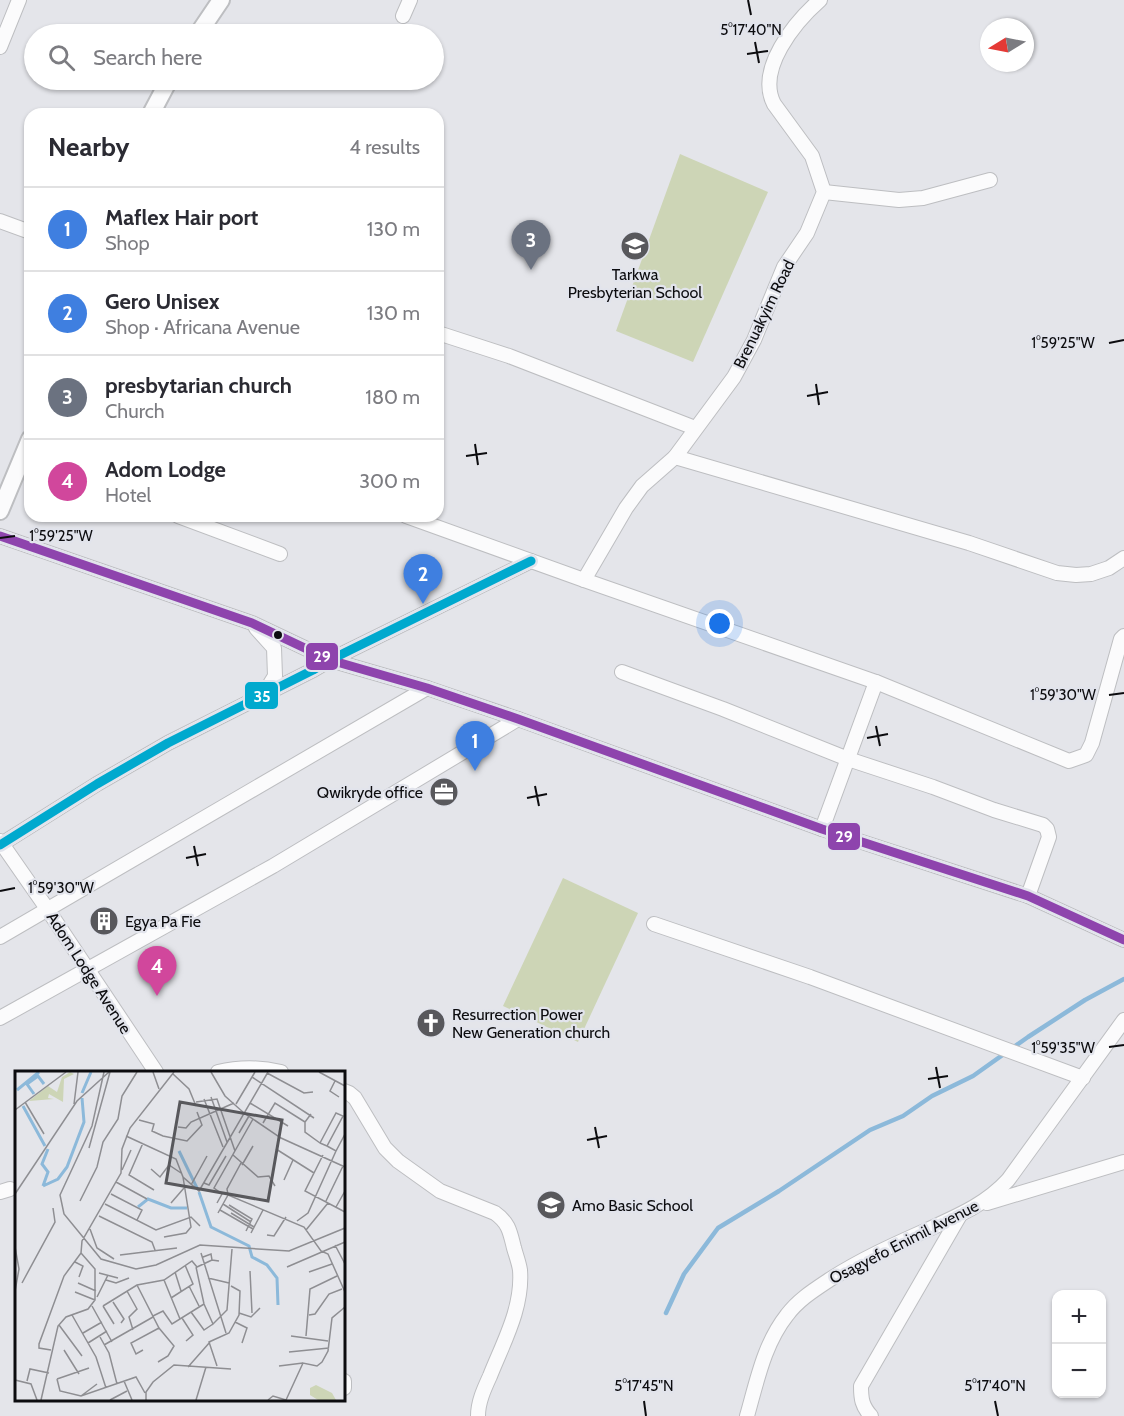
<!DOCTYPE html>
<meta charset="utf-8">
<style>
body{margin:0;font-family:Cabin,sans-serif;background:#f7f7f7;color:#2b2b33}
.controls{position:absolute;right:18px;bottom:18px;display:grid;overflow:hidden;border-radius:12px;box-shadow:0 2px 4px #0004}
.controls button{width:54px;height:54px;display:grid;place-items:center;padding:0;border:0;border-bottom:2px solid #e1e1e2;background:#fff;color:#2b2b33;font:30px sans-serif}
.compass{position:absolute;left:980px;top:18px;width:54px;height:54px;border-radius:50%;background:#fff;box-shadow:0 2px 4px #0004;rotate:260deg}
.you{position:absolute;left:720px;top:624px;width:21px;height:21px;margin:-15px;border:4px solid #fff;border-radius:50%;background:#1a73e8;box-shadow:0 0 0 9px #1a73e833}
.badge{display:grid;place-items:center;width:39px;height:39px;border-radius:50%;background:#58585c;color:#fff;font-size:20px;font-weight:700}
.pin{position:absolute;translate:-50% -50px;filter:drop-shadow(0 2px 3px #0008)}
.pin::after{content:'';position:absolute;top:32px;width:21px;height:18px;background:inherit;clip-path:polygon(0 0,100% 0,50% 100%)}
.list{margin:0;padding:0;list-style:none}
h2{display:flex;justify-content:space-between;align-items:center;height:78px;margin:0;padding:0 24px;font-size:26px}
h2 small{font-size:20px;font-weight:400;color:#7c7c81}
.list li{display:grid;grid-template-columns:39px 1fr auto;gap:18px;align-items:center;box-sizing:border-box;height:84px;padding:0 24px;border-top:2px solid #e1e1e2}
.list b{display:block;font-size:22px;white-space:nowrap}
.list p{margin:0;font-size:20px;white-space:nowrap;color:#7c7c81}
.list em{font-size:20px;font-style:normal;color:#7c7c81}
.icon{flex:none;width:33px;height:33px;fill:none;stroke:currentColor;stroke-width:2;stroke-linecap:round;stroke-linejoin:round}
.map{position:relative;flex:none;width:1124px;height:1416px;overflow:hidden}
.search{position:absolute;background:#fff;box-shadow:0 2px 4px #0004;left:24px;top:24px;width:420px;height:66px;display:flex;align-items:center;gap:15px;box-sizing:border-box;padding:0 21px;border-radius:33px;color:#7c7c81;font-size:22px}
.panel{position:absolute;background:#fff;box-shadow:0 2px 4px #0004;left:24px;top:108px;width:420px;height:414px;border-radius:18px}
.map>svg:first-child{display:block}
.green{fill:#cdd5b6}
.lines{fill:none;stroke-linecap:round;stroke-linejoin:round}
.stream{stroke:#8cb9da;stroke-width:4.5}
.minor-casing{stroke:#bdbec1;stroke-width:16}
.tertiary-casing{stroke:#bdbec1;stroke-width:20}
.minor{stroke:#fbfbfc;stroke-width:14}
.tertiary{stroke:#fbfbfc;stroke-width:16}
.bus-1-casing{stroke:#e2e4ec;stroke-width:14}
.bus-2-casing{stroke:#e2e4ec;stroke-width:14}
.bus-1{stroke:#8e44ad;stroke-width:9}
.bus-2{stroke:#00a9ce;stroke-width:9}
.ticks{fill:none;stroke:#0c0c0f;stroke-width:2}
.bus-dot{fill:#0c0c0f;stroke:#e2e4ec;stroke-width:2}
.labels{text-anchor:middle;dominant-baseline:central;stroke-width:4.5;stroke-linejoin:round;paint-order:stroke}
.poi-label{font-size:16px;fill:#0c0c0f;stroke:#e2e4ec;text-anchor:start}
.street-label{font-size:16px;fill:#0c0c0f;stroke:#e2e4ec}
.inset-river{fill:none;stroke:#8cb9da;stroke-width:3}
.inset-road{fill:none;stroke:#8e8e92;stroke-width:1.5}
.view{fill:#58585c;fill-opacity:0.15;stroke:#58585c;stroke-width:3}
.inset-edge{fill:none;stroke:#0c0c0f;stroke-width:3}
.ticks-label{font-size:15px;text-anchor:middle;fill:#0c0c0f;stroke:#e2e4ec;stroke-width:4.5;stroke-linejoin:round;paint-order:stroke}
.line-badge{stroke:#e2e4ec;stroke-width:2}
.badge-label{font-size:16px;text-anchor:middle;font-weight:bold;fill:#fff}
</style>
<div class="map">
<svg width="1124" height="1416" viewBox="0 0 1124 1416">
<rect width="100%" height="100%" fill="#e4e5ea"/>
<g class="green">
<path d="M680 154 768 192 693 362 616 331Z"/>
<path d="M563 878 638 913 578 1042 503 1006Z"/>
</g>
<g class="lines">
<path class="stream" d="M666 1313 684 1274 718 1228 779 1191 870 1130 903 1116 932 1096 973 1076 1028 1037 1085 1000 1124 979"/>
<g class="minor-casing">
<g id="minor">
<path d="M403 16 410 0"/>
<path d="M0 47 19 0"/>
<path d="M824 192 899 200 923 198 990 180"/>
<path d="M0 221 30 232"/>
<path d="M438 333 509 356 695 428"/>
<path d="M675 457 969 543 1057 573 1076 575 1091 574 1109 568 1124 558"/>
<path d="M178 516 280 554"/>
<path d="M406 516 584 580 876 682 1069 761 1086 755 1092 743 1121 639 1124 636"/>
<path d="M0 536 252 623 330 660 427 688 518 719 822 829 1028 896 1124 940"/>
<path d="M584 580 626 508 642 486 675 457 734 377 754 340 784 267 807 233 824 192 812 156 774 104C756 69 795 22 820 0"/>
<path d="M256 628 274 648 275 676 264 694"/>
<path d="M622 672 723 709 848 759 933 787 994 810 1043 825 1047 829 1049 837 1028 896"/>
<path d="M822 829 876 682"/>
<path d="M0 841 48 910 156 1072"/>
<path d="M0 845 97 784 168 743 313 670 330 660 531 561"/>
<path d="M654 924 810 977 1083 1078"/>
<path d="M0 937 427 688"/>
<path d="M0 1018 273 866 518 719"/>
<path d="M218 1072C239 1067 260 1067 281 1072"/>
<path d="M344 1091 349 1093 355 1098 385 1148 398 1161 440 1191 495 1213C509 1223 510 1232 514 1248 516 1255 519 1263 520 1270 523 1308 503 1343 490 1376 484 1389 478 1402 478 1416"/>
<path d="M0 1192 10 1189"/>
<path d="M987 1203 1124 1162"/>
<path d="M344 1381V1388"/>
<path d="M747 1416C757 1381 764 1344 787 1315 798 1300 814 1290 829 1280 860 1260 893 1245 927 1230 957 1216 985 1205 1008 1180L1124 1020"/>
<path d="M871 1416C862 1406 861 1399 861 1386L960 1215"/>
</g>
</g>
<g class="tertiary-casing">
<g id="tertiary">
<path d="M198 34 221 0"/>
<path d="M151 114 169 80"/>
<path d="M0 511 30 439"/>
</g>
</g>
<use href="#minor" class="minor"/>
<use href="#tertiary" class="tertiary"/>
<g class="bus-1-casing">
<path id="bus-1" d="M0 536 252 623 330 660 427 688 518 719 822 829 1028 896 1124 940"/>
</g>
<g class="bus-2-casing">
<path id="bus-2" d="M0 845 97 784 168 743 313 670 330 660 531 561"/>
</g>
<use href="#bus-1" class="bus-1"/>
<use href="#bus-2" class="bus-2"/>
</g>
<path class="ticks" d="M748 0 751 15M755 42 759 63M747 54 768 51M1109 343 1124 340M816 384 819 405M807 396 828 392M475 444 478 465M466 456 487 453M0 538 15 536M1109 695 1124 693M876 726 880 746M867 738 888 734M535 786 539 806M527 798 547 794M194 846 198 866M186 858 206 854M0 891 15 888M1109 1047 1124 1045M936 1067 940 1088M928 1079 948 1076M595 1127 599 1148M587 1140 607 1136M644 1401 646 1416M995 1401 998 1416"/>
<defs>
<g id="school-disc" transform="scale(1.5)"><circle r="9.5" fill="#58585c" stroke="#e2e4ec"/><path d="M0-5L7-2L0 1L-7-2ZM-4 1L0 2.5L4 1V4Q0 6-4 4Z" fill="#fff"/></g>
<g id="office-disc" transform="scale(1.5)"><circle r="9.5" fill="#58585c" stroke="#e2e4ec"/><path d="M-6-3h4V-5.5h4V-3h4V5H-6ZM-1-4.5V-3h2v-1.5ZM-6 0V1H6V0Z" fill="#fff"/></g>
<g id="building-disc" transform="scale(1.5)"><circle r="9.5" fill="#58585c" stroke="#e2e4ec"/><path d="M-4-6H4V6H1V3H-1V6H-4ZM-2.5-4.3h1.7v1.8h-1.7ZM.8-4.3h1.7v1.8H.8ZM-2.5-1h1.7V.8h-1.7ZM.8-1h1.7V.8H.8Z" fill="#fff"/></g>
<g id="church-disc" transform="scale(1.5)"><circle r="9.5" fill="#58585c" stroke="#e2e4ec"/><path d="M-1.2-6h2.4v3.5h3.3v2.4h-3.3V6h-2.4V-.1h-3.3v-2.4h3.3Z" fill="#fff"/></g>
</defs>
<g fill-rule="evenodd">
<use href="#school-disc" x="635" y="246"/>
<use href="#office-disc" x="444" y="792"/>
<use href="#building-disc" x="104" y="921"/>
<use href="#church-disc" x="431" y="1023"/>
<use href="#school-disc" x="551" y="1205"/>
</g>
<circle class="bus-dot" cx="278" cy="635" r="5"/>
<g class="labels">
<g class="poi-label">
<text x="635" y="274" text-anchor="middle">Tarkwa<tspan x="635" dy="18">Presbyterian School</tspan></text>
<text x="423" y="792" text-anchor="end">Qwikryde office</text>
<text x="125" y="921">Egya Pa Fie</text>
<text x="452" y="1014">Resurrection Power<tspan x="452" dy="18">New Generation church</tspan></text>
<text x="572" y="1205">Amo Basic School</text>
</g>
<g class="street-label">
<text transform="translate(764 314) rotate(-64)">Brenuakyim Road</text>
<text transform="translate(89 973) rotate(57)">Adom Lodge Avenue</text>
<text transform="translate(904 1242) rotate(-27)">Osagyefo Enimil Avenue</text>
</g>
</g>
<g transform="translate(15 1071)">
<rect width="330" height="330" fill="#e4e5ea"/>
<path d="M55 1 59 3 49 8 48 31 34 23 33 27 39 28 14 30 33 15 42 21 47 6ZM301 314 317 322 321 329H303L295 324V317Z" fill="#cdd5b6"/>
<path class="inset-river" d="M2 19 24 1M67 22 76 1M19 23 12 13 23 5 29 13M8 35 30 75M164 80 182 117M28 115 43 108 52 96 69 51 67 27M28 115 33 101 27 93 33 78M184 121 196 156 234 175 237 186 252 194 262 207 263 234M123 136 133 128 156 137H172"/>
<path class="inset-road" d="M89 1 77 55 45 124 49 143 86 188 121 198 141 194 185 174 274 180 330 157M138 1 144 18M196 1 210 25 229 42 266 67 330 96M304 1 330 15M252 2 289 22 298 21M158 3 174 18 181 35M237 6 299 47M320 10 315 20 324 26M196 26 212 71M189 28 208 76M10 31 29 63M181 31 202 28 220 80M235 32 273 55M59 33 63 1M221 33 240 1M0 39 51 1M296 43 290 51V61L305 72 321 42 328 45 312 75 305 72M124 49 139 53 137 60 148 65 172 70 187 54 182 41M248 52 260 32 290 51M163 56 171 57 176 51 219 32M224 62 234 45M111 65 161 88 168 106 184 120 253 1M128 72 114 104 139 119M312 75 321 80 330 63M74 77 95 1M261 78 299 102M218 84 243 106 254 105 260 115M308 84 290 120 330 141M226 92 212 118 213 124 289 156 306 180 313 183 330 221M227 94 238 75M136 98 145 106 154 94 166 102M107 99 116 79M269 109 278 89M101 111 132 128M189 112 194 114 211 85M176 114 192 85M0 123 62 30 94 1M96 123 127 139 122 149M65 130 82 96 88 71 103 48 107 25 122 1M311 130 328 95M156 132 169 117M202 132 207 123 199 117 238 48M90 133 141 159 176 146 185 155M208 133 236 151M214 134 237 148 231 160M321 136 330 120M205 139 238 158M203 142 213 124M216 142 239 156M84 145 137 171 140 179M282 150 293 142 321 80M75 158 82 177 99 188M291 159 313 132M236 162 248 139M252 164 259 165 271 146M149 166 171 162 176 156 168 106M320 174 330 193M0 176 4 198 0 220M186 182 211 262M105 184 162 177M188 186 196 183 197 189 204 190M60 191 68 195 64 206M181 196 189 233 198 253 212 239 217 178M272 196 330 171M235 200 237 242M160 201 166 220M294 201 317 193M84 202 103 207M193 207 214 212M91 209 101 212 114 207M149 209 165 248M7 212 40 151 38 137M63 212 81 220M122 214 144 257 159 275 153 285 143 291M174 215 184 235M112 220 122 238 114 246 118 259M60 221 80 229M82 226 93 204M156 227 178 213 170 194M98 231 109 248 106 252M77 235 97 271M88 235 122 214 149 209 177 190 182 196 197 189M88 235 99 253M176 241 189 259 198 253M224 242 236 246 245 237M57 244 81 286 91 317M294 244 300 243 314 223 327 218M138 245 148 240 157 253 189 233M167 247 178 264 171 270M220 251 232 257 227 272M44 254 67 285M68 262 87 251M276 265 313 270M291 265 295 218 322 205M85 266 94 282 102 313M73 272 92 260M89 274 138 246M36 279 24 277V273L49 205 66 182M49 279 64 303M128 279 121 283 116 272 144 257M274 281 314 277M202 295 194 271 214 262 224 244 225 220 216 215M264 295 288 292M173 296 195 271M42 308 45 320 66 325 121 306 130 322M42 308 74 297M0 309 16 313 22 329M12 310 15 298 34 302M109 310 117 329M66 325 82 313M26 329 43 255 51 246 73 238 80 229V198L66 182 67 170 106 102 107 78 115 57 159 1M95 329 112 320M131 329V321L138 311 159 294 216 298M181 329 191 296M253 329 258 325 271 329M271 329 288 292 302 295 307 291 313 280 317 247 330 236"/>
<path class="view" d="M165 31 267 49 253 130 151 112Z"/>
<rect width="330" height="330" class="inset-edge"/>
</g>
<g class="ticks-label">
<text x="751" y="35">5°17'40"N</text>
<text x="1063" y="348">1°59'25"W</text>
<text x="61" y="541">1°59'25"W</text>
<text x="1063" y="700">1°59'30"W</text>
<text x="61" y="893">1°59'30"W</text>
<text x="1063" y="1053">1°59'35"W</text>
<text x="644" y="1391">5°17'45"N</text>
<text x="995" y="1391">5°17'40"N</text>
</g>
<g class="line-badge">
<rect x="305" y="642" width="34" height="29" rx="6" fill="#8e44ad"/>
<rect x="244" y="681" width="35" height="29" rx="6" fill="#00a9ce"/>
<rect x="827" y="822" width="34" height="29" rx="6" fill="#8e44ad"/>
</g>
<g class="badge-label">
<text x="322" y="662">29</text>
<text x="262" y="702">35</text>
<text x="844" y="842">29</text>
</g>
</svg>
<div class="controls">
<button>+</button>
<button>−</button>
</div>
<svg class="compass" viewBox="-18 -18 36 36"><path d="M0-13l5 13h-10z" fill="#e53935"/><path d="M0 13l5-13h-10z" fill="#7c7c81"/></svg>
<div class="you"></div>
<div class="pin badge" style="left:475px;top:771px;background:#3f7fe0">1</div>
<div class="pin badge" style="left:423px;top:604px;background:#3f7fe0">2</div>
<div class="pin badge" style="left:531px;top:270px;background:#6b7280">3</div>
<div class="pin badge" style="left:157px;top:996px;background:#d1479c">4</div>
<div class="search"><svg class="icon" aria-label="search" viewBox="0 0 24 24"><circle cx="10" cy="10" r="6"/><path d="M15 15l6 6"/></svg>Search here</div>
<section class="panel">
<h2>Nearby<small>4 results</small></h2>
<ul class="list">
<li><span class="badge" style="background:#3f7fe0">1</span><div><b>Maflex Hair port</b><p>Shop</p></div><em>130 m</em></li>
<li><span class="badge" style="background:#3f7fe0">2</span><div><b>Gero Unisex</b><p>Shop · Africana Avenue</p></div><em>130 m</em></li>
<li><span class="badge" style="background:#6b7280">3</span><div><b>presbytarian church</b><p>Church</p></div><em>180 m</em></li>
<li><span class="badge" style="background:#d1479c">4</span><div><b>Adom Lodge</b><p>Hotel</p></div><em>300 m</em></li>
</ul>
</section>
</div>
